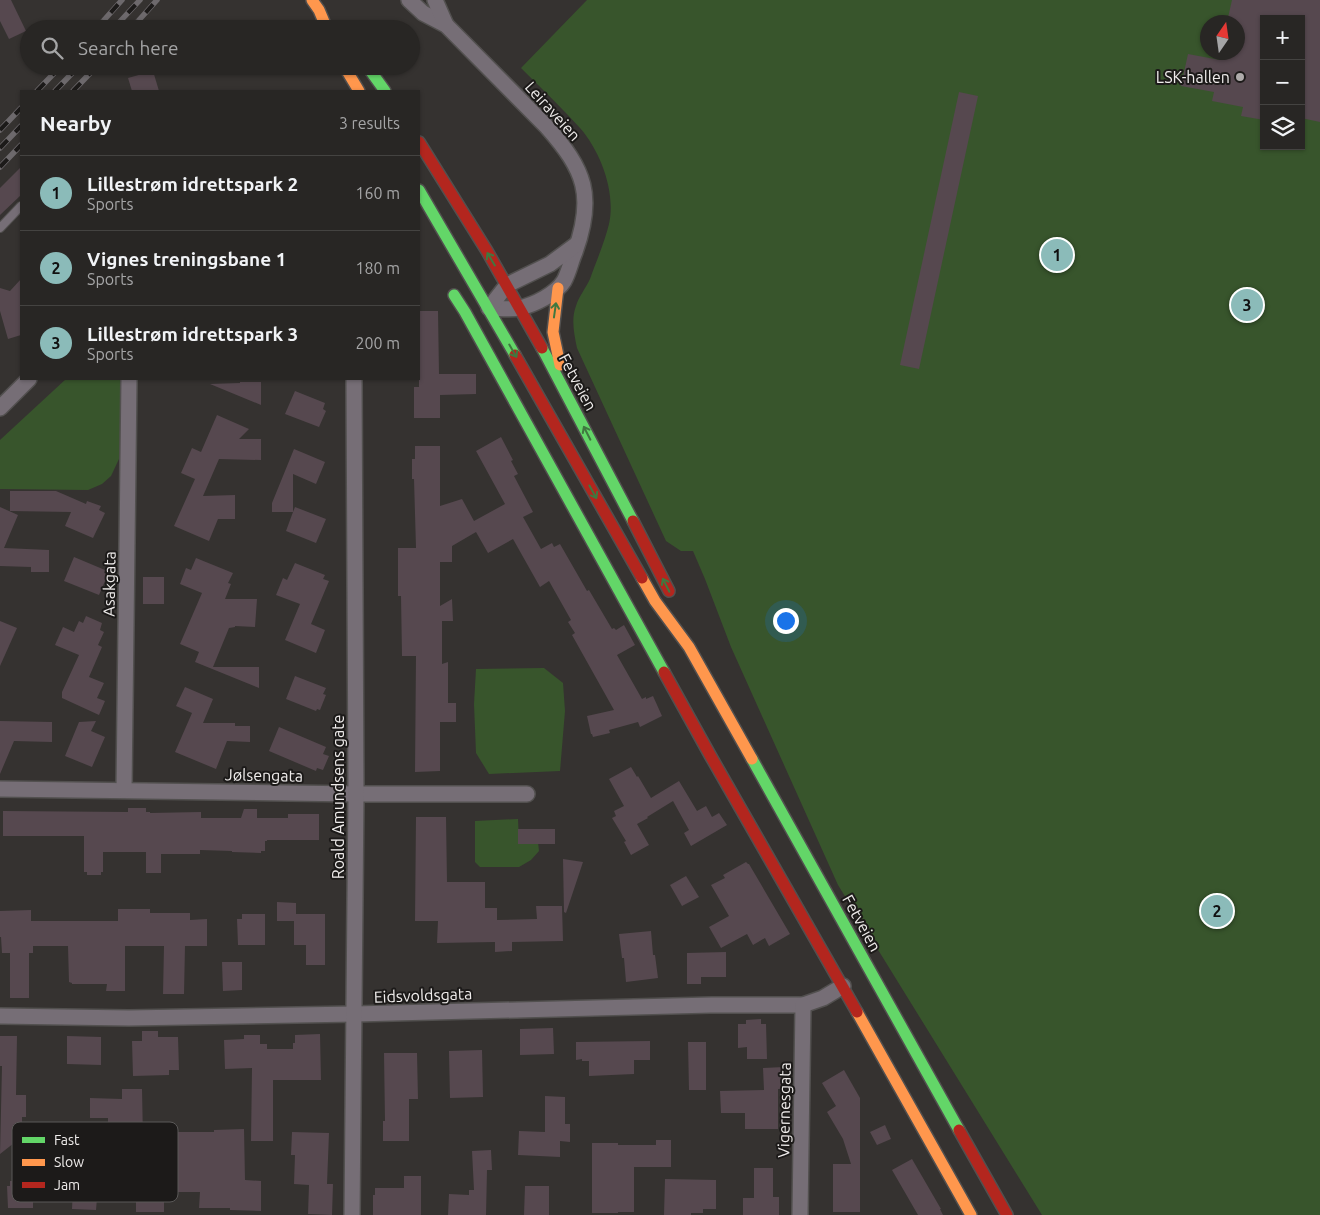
<!DOCTYPE html>
<meta charset="utf-8">
<style>
body{margin:0;font-family:Ubuntu,sans-serif;background:#343231;color:#f1f3f6}
.controls{position:absolute;right:15px;top:15px;display:grid;overflow:hidden;border-radius:0px;box-shadow:0 1px 4px #0004}
.controls button{width:45px;height:45px;display:grid;place-items:center;padding:0;border:0;border-bottom:1px solid #444341;background:#282624;color:#f1f3f6;font:25px sans-serif}
.compass{position:absolute;left:1200px;top:15px;width:45px;height:45px;border-radius:50%;background:#282624;box-shadow:0 1px 4px #0004;rotate:13deg}
.you{position:absolute;left:785px;top:620px;width:18px;height:18px;margin:-12px;border:4px solid #fff;border-radius:50%;background:#1a73e8;box-shadow:0 0 0 8px #1a73e833}
.badge{display:grid;place-items:center;width:32px;height:32px;border-radius:50%;background:#8bbbb9;color:#111;font-size:16px;font-weight:700}
.pin{position:absolute;translate:-50% -50%;border:2px solid #fff;box-shadow:0 1px 5px #0006}
.list{margin:0;padding:0;list-style:none}
h2{display:flex;justify-content:space-between;align-items:center;height:65px;margin:0;padding:0 20px;font-size:21px}
h2 small{font-size:16px;font-weight:400;color:#a5a5a6}
.list li{display:grid;grid-template-columns:32px 1fr auto;gap:15px;align-items:center;box-sizing:border-box;height:75px;padding:0 20px;border-top:1px solid #444341}
.list b{display:block;font-size:19px;white-space:nowrap}
.list p{margin:0;font-size:16px;white-space:nowrap;color:#a5a5a6}
.list em{font-size:16px;font-style:normal;color:#a5a5a6}
.icon{flex:none;width:28px;height:28px;fill:none;stroke:currentColor;stroke-width:2;stroke-linecap:round;stroke-linejoin:round}
.map{position:relative;flex:none;width:1320px;height:1215px;overflow:hidden}
.search{position:absolute;background:#282624;box-shadow:0 1px 4px #0004;left:20px;top:20px;width:400px;height:55px;display:flex;align-items:center;gap:12px;box-sizing:border-box;padding:0 18px;border-radius:28px;color:#a5a5a6;font-size:19px}
.panel{position:absolute;background:#282624;box-shadow:0 1px 4px #0004;left:20px;top:90px;width:400px;height:290px;border-radius:0px}
.map>svg:first-child{display:block}
.green{fill:#38552c;fill-rule:evenodd}
.building{fill:#56484f}
.lines{fill:none;stroke-linecap:round;stroke-linejoin:round}
.lane-casing{stroke:#52504f;stroke-width:10}
.street-casing{stroke:#52504f;stroke-width:18}
.fast-casing{stroke:#52504f;stroke-width:14}
.slow-casing{stroke:#52504f;stroke-width:14}
.jam-casing{stroke:#52504f;stroke-width:14}
.lane{stroke:#766e76;stroke-width:8}
.street{stroke:#766e76;stroke-width:15}
.fast{stroke:#63d668;stroke-width:11}
.slow{stroke:#ff974d;stroke-width:11}
.jam{stroke:#b3261e;stroke-width:11}
.rail-casing{stroke:#6d696c;stroke-width:5.5}
.rail{stroke:#1c1a19;stroke-width:4;stroke-dasharray:11;stroke-linecap:butt}
.oneway{stroke:#407840}
.poi-dot{fill:#aeabaa;stroke:#1c1a19;stroke-width:2}
.labels{text-anchor:middle;dominant-baseline:central;stroke-width:4;stroke-linejoin:round;paint-order:stroke}
.poi-label{font-size:16px;fill:#efeceb;stroke:#1c1a19;text-anchor:end}
.street-label{font-size:16px;fill:#efeceb;stroke:#1c1a19}
.key{fill:#1c1a19;stroke:#5b5958;stroke-width:1}
.key-label{font-size:14px;fill:#efeceb}
</style>
<div class="map">
<svg width="1320" height="1215" viewBox="0 0 1320 1215">
<rect width="100%" height="100%" fill="#353230"/>
<g class="green">
<path d="M587 0H1320V1215H1042L838 885 731 647 705 579 693 551H681L666 541 577 348C574 334 571 319 576 306 579 296 586 288 590 279 596 262 605 241 609 224 616 193 601 152 580 128 561 107 540 87 521 68ZM1264 19H1301V146H1264ZM1208 22H1238V52H1208Z"/>
<path d="M66 379H120L121 443 119 459 111 476 102 484 88 490 0 489V440Z"/>
<path d="M544 668 563 683 565 711 560 771 489 774 476 753 474 704 476 669Z"/>
<path d="M518 819 519 842H538L539 851 531 860 519 867H480L475 862V821Z"/>
</g>
<g class="building">
<path d="M0 0H11L26 31 9 39 0 21Z"/>
<path d="M1232 0H1320V122L1301 118V19H1264V120L1241 116 1243 107 1212 101 1214 92 1181 86 1188 54 1220 60 1221 52H1238V22H1227Z"/>
<path d="M153 71 159 91H132L128 78Z"/>
<path d="M959 92 978 96 919 369 900 365Z"/>
<path d="M21 167V195L0 215V188Z"/>
<path d="M21 279V335L8 339 0 311V288L10 291Z"/>
<path d="M419 311H438L439 374H476V394L440 395V418H414V387H419Z"/>
<path d="M240 382H261V405L210 384 240 383Z"/>
<path d="M295 391 325 403 323 409 326 411 319 427 285 414Z"/>
<path d="M217 415 249 429 239 439H261V460L219 459 203 496 235 495V519H218L209 541 174 526 195 479 181 473 192 448 201 452Z"/>
<path d="M501 437 513 460 511 461 518 474 514 476 533 512 523 517 541 549 552 543 554 547 560 544 587 591 589 590 612 629 614 628 616 630 624 625 635 645 617 655 642 699 646 697V699L653 696 662 716 640 727 638 722 609 730 610 733 593 737 592 734H591L587 716 614 710 572 635 575 633 568 622 571 620 549 581 540 587 513 539 488 553 476 532 452 546V562H440V606L452 599 453 621H442V664L448 662V703H456V722H440V771L415 772 416 656H402L401 596H398V548H416L414 479H412V459H415V446H440V506L462 499 474 521 505 504 476 451Z"/>
<path d="M294 449 325 462 316 484 293 474V512L295 507 326 519 316 543 286 531 293 512H272V503Z"/>
<path d="M10 491H56L86 504 87 501 101 506 99 510 105 513 93 538 65 526 71 512 10 511Z"/>
<path d="M0 507 18 515 4 548 49 550V572H31V567L0 566Z"/>
<path d="M74 557 105 570 104 573 108 574 99 595 64 581Z"/>
<path d="M196 558 233 573 228 583 231 584 225 599H257L255 627 235 626V627L229 628 213 667H259V688L195 662 199 652 180 644 202 593 180 584 186 568 191 570Z"/>
<path d="M295 563 325 575 323 579 329 581 311 624 325 630 316 653 285 640 300 604 276 595 283 578 287 580Z"/>
<rect x="143" y="577" width="21" height="27"/>
<path d="M86 616 102 623 100 630 104 632 98 645 102 647 89 677 104 683 97 698 105 701 99 715 62 698V692L79 655 55 645 63 627 74 632 79 621 83 623Z"/>
<path d="M0 621 17 628 0 666Z"/>
<path d="M295 676 326 688 323 694 326 695 320 710 317 709 316 711 286 699Z"/>
<path d="M185 687 213 699 203 723H235V726H250V742L227 741 216 769 175 752 192 713 176 706Z"/>
<path d="M0 721 52 722V742L14 741 0 774Z"/>
<path d="M96 721 91 731 105 737 92 767 65 756 79 722Z"/>
<path d="M279 727 326 747 323 754 329 756 323 770 317 768 316 771 269 751Z"/>
<path d="M631 767 637 777 638 776 651 798 679 781 697 811 706 806 712 817 719 813 727 825 691 846 684 833 689 830 673 801 647 817 648 818 637 824 649 845 631 855 624 842 626 841 612 818 616 816 614 811 624 806 609 779Z"/>
<path d="M128 808H146V812H150V813L201 812V818H241L244 809H257V818H288V814H319V840H267V841H265V851H261V853L232 852V851L200 850V854H161V873H146V852H103V872H101V875H87V872H84V836H3V811L128 812Z"/>
<path d="M416 817H446L447 882H485V908H497V920L537 919 536 906H562L563 941 512 942V951L495 952V942L437 943 438 921H415Z"/>
<rect x="518" y="829" width="37" height="15"/>
<path d="M563 859 583 862 566 913 564 912Z"/>
<path d="M746 862 748 864H749L790 934 769 946 765 938 753 945 747 934 721 948 709 927 729 916 711 885 725 878 723 875Z"/>
<path d="M686 876 699 897 682 906 670 885Z"/>
<path d="M277 902 296 903V914H325V965H306V945H294V921H277Z"/>
<path d="M118 909H150V913H190V920L207 919V946H185L184 994H163L164 946H125V991H106L107 984H72V983L69 982 68 946H33V953H29V998H10V953H2L1 937H0V911L31 910V921H118Z"/>
<path d="M242 914H265V945H238L237 919H242Z"/>
<path d="M651 931 653 955H655L658 978 626 982 624 958H622L619 934Z"/>
<path d="M726 952V977H701V984H687V953Z"/>
<path d="M222 962H242V990L223 991Z"/>
<path d="M761 1019V1024H766L767 1059H747V1047L738 1048V1024H746V1020Z"/>
<path d="M553 1028 554 1054 520 1055V1029Z"/>
<path d="M142 1031H158V1037H178L179 1070H169V1075L133 1076 132 1041H142Z"/>
<path d="M320 1034 321 1080H273V1141H251L252 1068 225 1069 224 1040 244 1039V1035H260V1044H267V1049H293V1043H295V1035Z"/>
<path d="M0 1036H17L16 1095H26V1117H22V1143H14L0 1154 2 1066H0Z"/>
<path d="M67 1036 101 1037V1065L67 1064Z"/>
<path d="M650 1041V1060H634V1074L589 1076V1061H582V1059L576 1060V1042Z"/>
<path d="M688 1042H706V1090H689Z"/>
<path d="M482 1050 483 1097 450 1098 449 1051Z"/>
<path d="M384 1053H417L418 1099H409V1141H383V1121H385Z"/>
<path d="M784 1067 785 1089H778V1129H745V1113H721L720 1091 764 1090 763 1068Z"/>
<path d="M844 1070 860 1098V1212H833V1164H851L843 1139 827 1112 836 1106 822 1083Z"/>
<path d="M122 1089H142L143 1139 108 1138V1118H90V1098L122 1099Z"/>
<path d="M545 1096 565 1097V1124H570V1142L560 1141V1157L518 1155 519 1131 545 1132Z"/>
<path d="M885 1125 891 1139 877 1145 870 1132Z"/>
<path d="M244 1129 245 1180 261 1181V1211L230 1210V1208H199L200 1192H164V1212H136V1189L142 1188V1180H154V1132H214V1130Z"/>
<path d="M292 1132 329 1133 327 1184H333L332 1215 308 1214 309 1185 294 1184 295 1155H291Z"/>
<path d="M656 1140H671V1167H634V1212H618V1213H592V1143H618V1145H656Z"/>
<path d="M491 1150 492 1170H487L486 1215H448L449 1194 469 1195V1190H474L472 1151Z"/>
<path d="M80 1158 111 1160 109 1198H97L96 1210 72 1209 73 1187H76L77 1173H79Z"/>
<path d="M912 1159 941 1209H940L943 1215H918L892 1170Z"/>
<path d="M754 1168H773V1197H779V1215H743V1198H754Z"/>
<path d="M404 1176H421V1215H373V1195H375V1188H404Z"/>
<path d="M665 1179 716 1180V1209H703V1213H691V1215H664Z"/>
<path d="M10 1181H31V1186H33V1208H8L7 1186H10Z"/>
<path d="M525 1186H549V1215H524Z"/>
</g>
<g class="lines">
<g class="lane-casing">
<path id="lane" d="M0 228 21 206"/>
</g>
<g class="street-casing">
<g id="street">
<path d="M409 0 423 13 446 25 547 127C585 170 595 196 575 252 571 261 569 272 564 281 556 294 534 305 519 308 510 310 498 308 489 308"/>
<path d="M435 0 446 25"/>
<path d="M489 308 507 285 550 264 577 244"/>
<path d="M0 408 29 379"/>
<path d="M0 789 356 794H527"/>
<path d="M124 790 129 379"/>
<path d="M0 1016 129 1018 355 1014 711 1005H803L823 998 843 986"/>
<path d="M352 1215 356 794 354 379"/>
<path d="M800 1215 803 1005"/>
</g>
</g>
<g class="fast-casing">
<g id="fast">
<path d="M367 66 385 91"/>
<path d="M419 190 515 355"/>
<path d="M454 295 465 312 664 672"/>
<path d="M542 348 633 521"/>
<path d="M752 759 959 1130"/>
</g>
</g>
<g class="slow-casing">
<g id="slow">
<path d="M312 0 319 10 327 29"/>
<path d="M344 66 359 91"/>
<path d="M558 288 553 332 560 365"/>
<path d="M642 578 655 601 689 647 752 759"/>
<path d="M857 1012 971 1215"/>
</g>
</g>
<g class="jam-casing">
<g id="jam">
<path d="M419 142 487 251 542 348"/>
<path d="M515 355 642 578"/>
<path d="M633 521 669 591"/>
<path d="M664 672 710 755 857 1012"/>
<path d="M959 1130 1007 1215"/>
</g>
</g>
<use href="#lane" class="lane"/>
<use href="#street" class="street"/>
<use href="#fast" class="fast"/>
<use href="#slow" class="slow"/>
<use href="#jam" class="jam"/>
<g class="rail-casing">
<g id="rail">
<path d="M96 29 122 0"/>
<path d="M113 29 140 0"/>
<path d="M131 29 157 0"/>
<path d="M37 91 61 66"/>
<path d="M55 91 79 66"/>
<path d="M73 91 97 66"/>
<path d="M0 130 21 108"/>
<path d="M0 148 21 126"/>
<path d="M0 167 21 145"/>
</g>
</g>
<use href="#rail" class="rail"/>
</g>
<defs><path id="oneway-shaft" d="M-6 0H5M1.5-3L5.5 0L1.5 3" fill="none" stroke-width="1.6" stroke-linecap="round" stroke-linejoin="round" transform="scale(1.25)"/></defs>
<g class="oneway">
<use href="#oneway-shaft" transform="translate(491 259) rotate(-121)"/>
<use href="#oneway-shaft" transform="translate(555 310) rotate(-82)"/>
<use href="#oneway-shaft" transform="translate(513 351) rotate(60)"/>
<use href="#oneway-shaft" transform="translate(587 433) rotate(-117)"/>
<use href="#oneway-shaft" transform="translate(593 492) rotate(61)"/>
<use href="#oneway-shaft" transform="translate(666 585) rotate(-117)"/>
</g>
<circle class="poi-dot" cx="1240" cy="77" r="5"/>
<g class="labels">
<g class="poi-label">
<text x="1230" y="77">LSK-hallen</text>
</g>
<g class="street-label">
<text transform="translate(553 111) rotate(48)">Leiraveien</text>
<text transform="translate(578 382) rotate(62)">Fetveien</text>
<text transform="translate(109 584) rotate(-89)">Asakgata</text>
<text transform="translate(264 775) rotate(1)">Jølsengata</text>
<text transform="translate(338 797) rotate(-90)">Roald Amundsens gate</text>
<text transform="translate(862 923) rotate(61)">Fetveien</text>
<text transform="translate(423 995) rotate(-2)">Eidsvoldsgata</text>
<text transform="translate(784 1110) rotate(-89)">Vigernesgata</text>
</g>
</g>
<rect x="12" y="1122" width="166" height="80" rx="8" class="key"/>
<rect x="22" y="1137" width="23" height="6" fill="#63d668"/>
<rect x="22" y="1159" width="23" height="7" fill="#ff974d"/>
<rect x="22" y="1182" width="23" height="6" fill="#b3261e"/>
<g class="key-label">
<text x="54" y="1145">Fast</text>
<text x="54" y="1167">Slow</text>
<text x="54" y="1190">Jam</text>
</g>
</svg>
<div class="controls">
<button>+</button>
<button>−</button>
<button><svg class="icon" aria-label="layers" viewBox="0 0 24 24"><path d="M12 4l9 5-9 5-9-5zM3 14l9 5 9-5"/></svg></button>
</div>
<svg class="compass" viewBox="-18 -18 36 36"><path d="M0-13l5 13h-10z" fill="#e53935"/><path d="M0 13l5-13h-10z" fill="#a5a5a6"/></svg>
<div class="you"></div>
<div class="pin badge" style="left:1057px;top:255px">1</div>
<div class="pin badge" style="left:1217px;top:911px">2</div>
<div class="pin badge" style="left:1247px;top:305px">3</div>
<div class="search"><svg class="icon" aria-label="search" viewBox="0 0 24 24"><circle cx="10" cy="10" r="6"/><path d="M15 15l6 6"/></svg>Search here</div>
<section class="panel">
<h2>Nearby<small>3 results</small></h2>
<ul class="list">
<li><span class="badge">1</span><div><b>Lillestrøm idrettspark 2</b><p>Sports</p></div><em>160 m</em></li>
<li><span class="badge">2</span><div><b>Vignes treningsbane 1</b><p>Sports</p></div><em>180 m</em></li>
<li><span class="badge">3</span><div><b>Lillestrøm idrettspark 3</b><p>Sports</p></div><em>200 m</em></li>
</ul>
</section>
</div>
